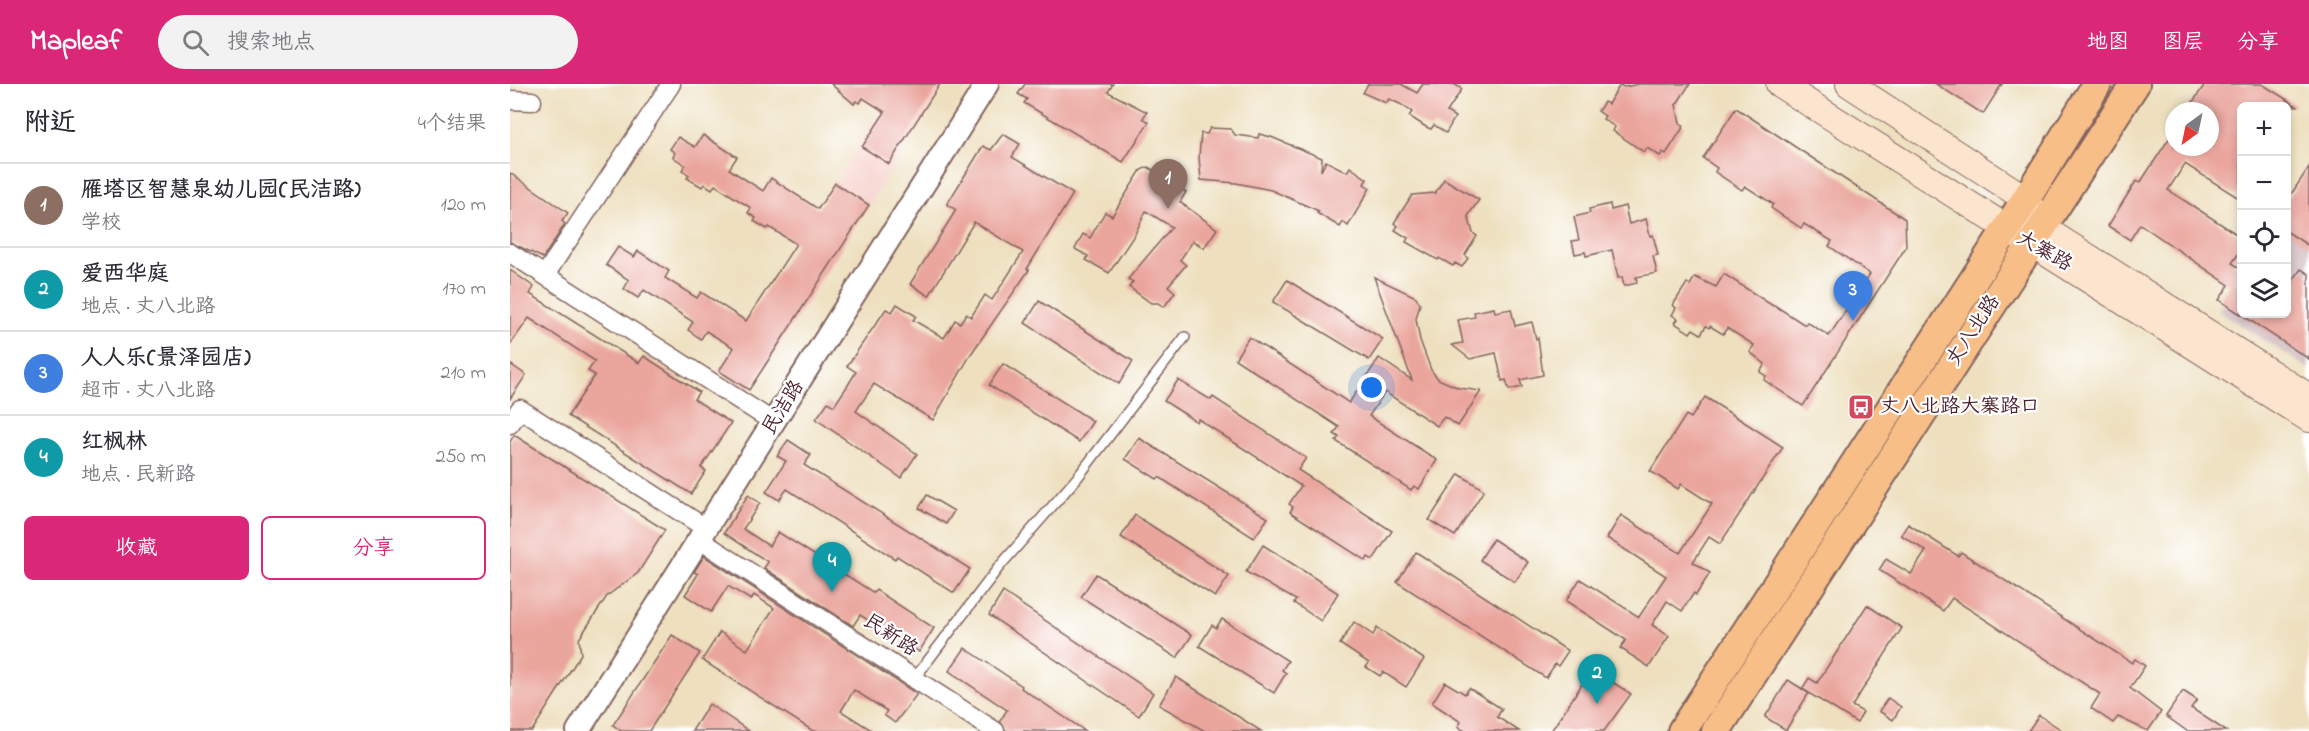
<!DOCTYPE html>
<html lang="zh">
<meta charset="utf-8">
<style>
body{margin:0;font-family:"Indie Flower","LXGW WenKai TC",sans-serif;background:#f2f2f3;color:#2b2b33}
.controls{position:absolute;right:18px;top:18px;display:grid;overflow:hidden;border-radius:9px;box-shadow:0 3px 9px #0003}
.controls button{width:54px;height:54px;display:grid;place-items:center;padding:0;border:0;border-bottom:2px solid #e1e1e2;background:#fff;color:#2b2b33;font:30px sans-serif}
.compass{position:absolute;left:1655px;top:18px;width:54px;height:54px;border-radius:50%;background:#fff;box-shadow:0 3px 9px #0003;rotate:213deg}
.you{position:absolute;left:862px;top:304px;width:21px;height:21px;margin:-15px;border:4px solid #fff;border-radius:50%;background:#1a73e8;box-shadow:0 0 0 9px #1a73e833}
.badge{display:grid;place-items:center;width:39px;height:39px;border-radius:50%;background:#db2777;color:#fff;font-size:20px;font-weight:700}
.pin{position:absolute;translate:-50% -50px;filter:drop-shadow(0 2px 3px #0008)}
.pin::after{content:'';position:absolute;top:32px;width:21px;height:18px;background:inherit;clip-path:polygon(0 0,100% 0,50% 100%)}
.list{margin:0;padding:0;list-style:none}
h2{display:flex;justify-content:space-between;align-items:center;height:78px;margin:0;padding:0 24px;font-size:26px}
h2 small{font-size:20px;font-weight:400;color:#7c7c81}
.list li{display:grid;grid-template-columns:39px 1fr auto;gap:18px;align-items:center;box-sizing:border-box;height:84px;padding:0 24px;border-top:2px solid #e1e1e2}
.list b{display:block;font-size:22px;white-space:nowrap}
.list p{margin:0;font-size:20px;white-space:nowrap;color:#7c7c81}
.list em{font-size:20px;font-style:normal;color:#7c7c81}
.actions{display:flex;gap:12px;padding:18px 24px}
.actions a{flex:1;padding:14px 0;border:2px solid #db2777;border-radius:9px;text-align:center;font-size:21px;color:#db2777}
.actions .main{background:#db2777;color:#fff}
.icon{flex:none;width:33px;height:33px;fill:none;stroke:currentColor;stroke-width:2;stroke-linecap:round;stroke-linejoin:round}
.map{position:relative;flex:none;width:1799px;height:647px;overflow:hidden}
header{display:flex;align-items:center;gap:36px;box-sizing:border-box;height:84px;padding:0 30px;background:#db2777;color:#fff}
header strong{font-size:28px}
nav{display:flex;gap:33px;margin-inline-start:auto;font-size:21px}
.search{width:420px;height:54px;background:#f2f2f3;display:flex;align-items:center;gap:15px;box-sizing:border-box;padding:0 21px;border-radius:33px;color:#7c7c81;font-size:22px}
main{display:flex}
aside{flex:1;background:#fff}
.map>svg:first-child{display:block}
.built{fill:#f7d0cb}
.industrial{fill:#d2bec2}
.building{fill:#eaa69d}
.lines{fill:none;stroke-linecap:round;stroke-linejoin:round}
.service-casing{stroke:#83635f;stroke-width:12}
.minor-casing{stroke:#83635f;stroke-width:21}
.tertiary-casing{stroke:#83635f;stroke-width:26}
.secondary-casing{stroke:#83635f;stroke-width:28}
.primary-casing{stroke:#83635f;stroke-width:32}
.service{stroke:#fff;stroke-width:9}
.minor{stroke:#fff;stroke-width:18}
.tertiary{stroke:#fff;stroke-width:22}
.secondary{stroke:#fce5cf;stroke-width:26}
.primary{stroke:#f7be88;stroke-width:28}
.labels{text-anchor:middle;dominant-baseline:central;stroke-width:4.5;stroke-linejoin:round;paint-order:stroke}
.street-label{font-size:20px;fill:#4a1f2b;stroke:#fff}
.poi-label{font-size:20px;fill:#4a1f2b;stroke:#fff;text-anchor:start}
</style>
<header>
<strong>Mapleaf</strong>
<div class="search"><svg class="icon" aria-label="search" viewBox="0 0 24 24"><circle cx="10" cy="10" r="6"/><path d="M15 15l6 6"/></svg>搜索地点</div>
<nav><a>地图</a><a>图层</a><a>分享</a></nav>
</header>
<main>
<aside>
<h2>附近<small>4个结果</small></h2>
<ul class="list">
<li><span class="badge" style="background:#8d6e63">1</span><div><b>雁塔区智慧泉幼儿园(民洁路)</b><p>学校</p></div><em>120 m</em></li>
<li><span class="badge" style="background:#0f9aa8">2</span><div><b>爱西华庭</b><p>地点 · 丈八北路</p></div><em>170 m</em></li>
<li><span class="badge" style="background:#3f7fe0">3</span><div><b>人人乐(景泽园店)</b><p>超市 · 丈八北路</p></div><em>210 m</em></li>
<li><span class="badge" style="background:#0f9aa8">4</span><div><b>红枫林</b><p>地点 · 民新路</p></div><em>250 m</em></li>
</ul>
<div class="actions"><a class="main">收藏</a><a>分享</a></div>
</aside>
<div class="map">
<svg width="1799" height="647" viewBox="0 0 1799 647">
<rect width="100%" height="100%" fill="#fff"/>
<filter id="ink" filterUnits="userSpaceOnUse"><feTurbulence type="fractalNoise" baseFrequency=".0167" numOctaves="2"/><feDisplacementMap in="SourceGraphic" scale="12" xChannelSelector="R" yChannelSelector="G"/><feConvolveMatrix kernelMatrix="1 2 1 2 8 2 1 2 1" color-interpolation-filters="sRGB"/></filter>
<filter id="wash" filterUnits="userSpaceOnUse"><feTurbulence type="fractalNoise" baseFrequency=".008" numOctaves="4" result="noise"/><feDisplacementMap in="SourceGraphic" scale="24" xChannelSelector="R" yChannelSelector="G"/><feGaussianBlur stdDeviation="1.35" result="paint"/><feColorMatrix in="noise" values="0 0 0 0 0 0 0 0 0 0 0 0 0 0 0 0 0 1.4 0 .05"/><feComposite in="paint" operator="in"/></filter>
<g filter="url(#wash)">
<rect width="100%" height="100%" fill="#eee0bf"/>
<path class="built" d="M388 0H436L246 299 212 277Z"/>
<path class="industrial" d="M1799 82V285L1708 227 1731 190 1732 230H1776L1777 118Z"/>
<g id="blocks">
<g class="building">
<path d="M321 0H430L379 80 352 63 375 28 353 14 350 19 346 17 344 20Z"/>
<path d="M515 0H603L598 8 637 28 633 34 639 38 613 78 514 19 517 15 508 10Z"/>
<path d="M858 0H891L907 9 913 0H944L952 5 937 28 945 33 936 49 924 41 921 45 916 43 899 32 902 28 890 20 879 15 876 19 853 9Z"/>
<path d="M1129 0H1180L1166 21 1170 39 1174 42 1156 70 1153 68 1150 72 1137 64 1134 68 1103 47 1105 43 1093 35 1095 32 1088 27 1094 18 1098 20 1110 1 1114 3Z"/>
<path d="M1426 0H1492L1473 30Z"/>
<path d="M1695 0H1752L1787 22H1731V106L1727 113 1675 80 1658 106 1731 153V166L1722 179 1730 184 1731 182V230H1776V206L1791 185 1799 190V275L1709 216 1719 201 1630 140 1620 156 1598 142 1626 97 1630 99 1664 47V63H1700V27H1677Z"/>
<path d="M1226 24 1395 135 1396 163 1293 322 1254 296 1256 292 1250 288 1255 280 1240 268 1244 261 1217 244 1213 250 1200 242 1199 244 1196 242 1191 250 1183 245 1180 249 1165 239 1168 235 1162 231 1166 224 1163 221 1177 199 1180 201 1185 193 1206 203 1214 190 1263 222 1264 221 1295 241 1297 238 1319 252 1360 190 1319 162 1322 157 1294 140 1291 144 1261 124 1263 120 1235 102 1232 106 1205 88 1207 84 1193 74Z"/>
<path d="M700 44 721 45 725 51 748 54 749 50 761 53 812 74 811 87 816 77 837 88 840 83 857 95 854 100 860 104 838 142 833 138 830 143 807 129 809 127 761 106 726 99 691 96 689 73 691 49 697 50Z"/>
<path d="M493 50 510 60 502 73 563 110 517 185 519 186 461 270 423 336 364 300 346 327 407 370 391 394 306 335 318 318 324 322 338 301 346 288 337 282 376 225 382 228 387 220 406 232 403 236 434 254 445 236 450 239 456 230 461 233 475 211 482 216 513 168 464 138 419 212 400 200 446 126 437 120 473 62 481 66Z"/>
<path d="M193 51 227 73 219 85 253 107 261 94 308 125 325 99 359 121 239 306 209 287 224 264 196 247 191 255 178 246 183 238 134 206 128 214 114 205 119 196 96 181 108 163 124 173 128 167 159 187 155 194 187 214 191 208 236 237 286 160 259 143 257 145 244 137 246 134 238 129 241 124 205 101 202 105 194 100 192 103 177 94 179 91 172 86 175 81 163 73 165 69 160 65 168 53 185 63Z"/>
<path d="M638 83 676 108 670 118 707 145 694 164 683 157 670 176 676 181 658 202 665 208 654 223 648 219H641L619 203 623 198 618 195 662 143 636 127 625 150 599 189 576 176 578 172 565 165 573 150 580 154 595 128 602 132 631 86Z"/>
<path d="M1799 83V162L1776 147V118Z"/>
<path d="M0 89 58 129 52 137 55 140 33 174 0 158Z"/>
<path d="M934 95 969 116 958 132 963 149 967 152 955 171 958 174 952 183 945 179 943 182 929 174 928 176 896 158 898 154 885 146 888 142 884 139 902 111 925 109Z"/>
<path d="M1100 120 1101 126 1115 122 1119 140 1136 135 1140 152 1143 151 1148 171 1143 172 1147 189 1126 193 1127 199 1114 202 1112 193 1108 194 1102 166 1076 172 1075 168 1065 170 1062 157 1069 156 1064 133 1080 129 1079 125Z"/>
<path d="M0 186 24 203 20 210 129 279 134 272 189 308 184 315 221 339 191 384 196 387 181 410 58 332 85 291 78 287 85 277 19 234 0 261Z"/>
<path d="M864 193 906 213 910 220 906 235 910 256 921 286 928 295 949 304 971 307 948 342 934 333 927 342 875 308 859 332 927 376 909 405 904 402 901 406 826 357 829 353 824 350 829 343 725 275 739 253 839 319 869 274 902 296Z"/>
<path d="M777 196 873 255 859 276 763 218Z"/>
<path d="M529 217 623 277 609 300 515 239Z"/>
<path d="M984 224 985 228 1001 225 1005 242 1022 238 1026 255 1028 254 1033 291 1010 296 1012 303 999 306 996 296 992 297 986 269 960 275 942 261 953 259 948 236 965 233 964 228Z"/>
<path d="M0 280 16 291 0 315Z"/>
<path d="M493 280 583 337 569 358 479 301Z"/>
<path d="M668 296 701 316 703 313 796 374 788 386 882 447 863 476 858 473 856 477 780 428 783 423 779 420 791 402 688 335 687 338 654 317Z"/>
<path d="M1195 313 1273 363 1210 460 1199 453 1183 478 1200 489 1186 511 1184 509 1172 527 1157 517 1142 541 1159 552 1139 583 1110 564 1116 556 1056 517 1070 495 1129 533 1156 492 1097 454 1111 431 1170 469 1202 420 1171 400 1168 405 1140 387 1176 331 1181 334Z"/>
<path d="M4 351 155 446 128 489 97 512 69 555 71 570 22 647H0V358Z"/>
<path d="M629 354 758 434 744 454 649 393 647 395 615 375Z"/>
<path d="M278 356 301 371 294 381 460 485 444 509 387 472 385 475 277 405 269 416 256 408 276 377 267 372Z"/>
<path d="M949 390 974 406 945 452 919 436Z"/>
<path d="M238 411 250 419 233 445 259 462 268 448 364 509 366 506 424 544 409 568 350 531 343 542 254 484 258 478 214 449Z"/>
<path d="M417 411 444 427 436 440 409 424Z"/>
<path d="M625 431 719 492 705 513 611 453Z"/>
<path d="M1398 440 1448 472 1451 468 1622 579 1625 575 1635 582 1620 604 1651 628 1638 647 1608 633 1603 639 1581 624 1590 610 1442 514 1433 527 1369 486 1376 475 1401 490 1416 467 1391 451Z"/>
<path d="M983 455 1018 478 1005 498 970 476Z"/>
<path d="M753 461 828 509 811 537 784 519 786 516 736 488Z"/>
<path d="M906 468 1058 567 1048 582 1045 580 1036 594 887 498Z"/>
<path d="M194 472 407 610 385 639 374 631 377 627 344 606 331 627 363 647H303L192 576 210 548 237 566 264 524 244 511 241 516 218 502 201 528 175 511 188 490 184 488Z"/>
<path d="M586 490 682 551 667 574 571 513Z"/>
<path d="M493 508 643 609 629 632 479 531Z"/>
<path d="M1357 521 1392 544 1342 622 1353 628 1347 639 1292 605 1299 594 1307 599Z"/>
<path d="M712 535 778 577 772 586 776 589 764 609 689 562 702 541 706 544Z"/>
<path d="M844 538 863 551 867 544 914 575 896 603 873 588 870 592 856 583 859 579 830 560Z"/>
<path d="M162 551 190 569 139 647H111L103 641Z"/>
<path d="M455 564 512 602 511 604 575 647H496L490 637 497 626 439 587Z"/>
<path d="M1082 585 1121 610 1094 647H1041Z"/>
<path d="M666 593 751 647H695L649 621Z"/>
<path d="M1278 596 1299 609 1276 646 1255 633Z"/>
<path d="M935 598 955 610 959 604 992 625 987 633 1009 647H955L948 643 951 638 922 619Z"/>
<path d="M1673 607 1687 616 1681 624 1716 647H1677L1656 632Z"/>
<path d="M1378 614 1391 623 1383 636 1369 627Z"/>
<path d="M199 620 239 647H182Z"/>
<path d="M1529 631 1553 647H1518Z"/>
</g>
</g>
</g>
<g filter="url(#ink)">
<use href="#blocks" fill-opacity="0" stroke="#83635f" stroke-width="1.5"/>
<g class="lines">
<g class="service-casing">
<path id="service" d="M404 595 489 483 567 394 675 253"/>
</g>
<g class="minor-casing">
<g id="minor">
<path d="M0 16 22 17"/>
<path d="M0 169 265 339"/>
<path d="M35 191 161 0"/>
<path d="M0 340 10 325 197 445"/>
<path d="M190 456 485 647"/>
</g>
</g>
<g class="tertiary-casing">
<path id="tertiary" d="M68 647 477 0"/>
</g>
<g class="secondary-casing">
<g id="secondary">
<path d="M1269 0 1799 335"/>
<path d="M1339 0 1516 115 1531 143 1799 313"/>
</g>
</g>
<g class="primary-casing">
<g id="primary">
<path d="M1172 647 1516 115 1587 0"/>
<path d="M1206 647 1625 0"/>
</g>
</g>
<use href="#service" class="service"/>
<use href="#minor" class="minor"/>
<use href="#tertiary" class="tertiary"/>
<use href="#secondary" class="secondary"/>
<use href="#primary" class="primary"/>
</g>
</g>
<defs>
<g id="bus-square" transform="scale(1.35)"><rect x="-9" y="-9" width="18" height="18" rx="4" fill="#d1495b" stroke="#fff"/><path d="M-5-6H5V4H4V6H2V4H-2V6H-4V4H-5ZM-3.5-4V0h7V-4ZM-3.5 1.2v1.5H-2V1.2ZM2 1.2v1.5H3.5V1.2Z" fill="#fff"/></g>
</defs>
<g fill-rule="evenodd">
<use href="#bus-square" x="1351" y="323"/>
</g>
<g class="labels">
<g class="street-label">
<text transform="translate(1534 168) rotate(30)">大寨路</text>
<text transform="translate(1464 247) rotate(-57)">丈八北路</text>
<text transform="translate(274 324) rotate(-58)">民洁路</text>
<text transform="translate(380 552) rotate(33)">民新路</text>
</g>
<g class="poi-label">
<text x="1370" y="323">丈八北路大寨路口</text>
</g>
</g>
</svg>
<div class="controls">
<button>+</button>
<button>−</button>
<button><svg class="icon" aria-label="locate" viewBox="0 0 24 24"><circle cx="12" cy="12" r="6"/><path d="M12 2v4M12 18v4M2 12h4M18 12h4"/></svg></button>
<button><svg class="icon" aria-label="layers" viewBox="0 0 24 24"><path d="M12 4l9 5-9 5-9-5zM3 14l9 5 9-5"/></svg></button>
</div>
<svg class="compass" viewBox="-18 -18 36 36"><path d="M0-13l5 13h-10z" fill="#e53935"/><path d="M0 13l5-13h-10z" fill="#7c7c81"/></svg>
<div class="you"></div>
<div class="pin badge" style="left:658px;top:125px;background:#8d6e63">1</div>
<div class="pin badge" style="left:1087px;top:620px;background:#0f9aa8">2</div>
<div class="pin badge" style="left:1343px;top:237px;background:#3f7fe0">3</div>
<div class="pin badge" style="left:322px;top:508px;background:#0f9aa8">4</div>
</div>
</main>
